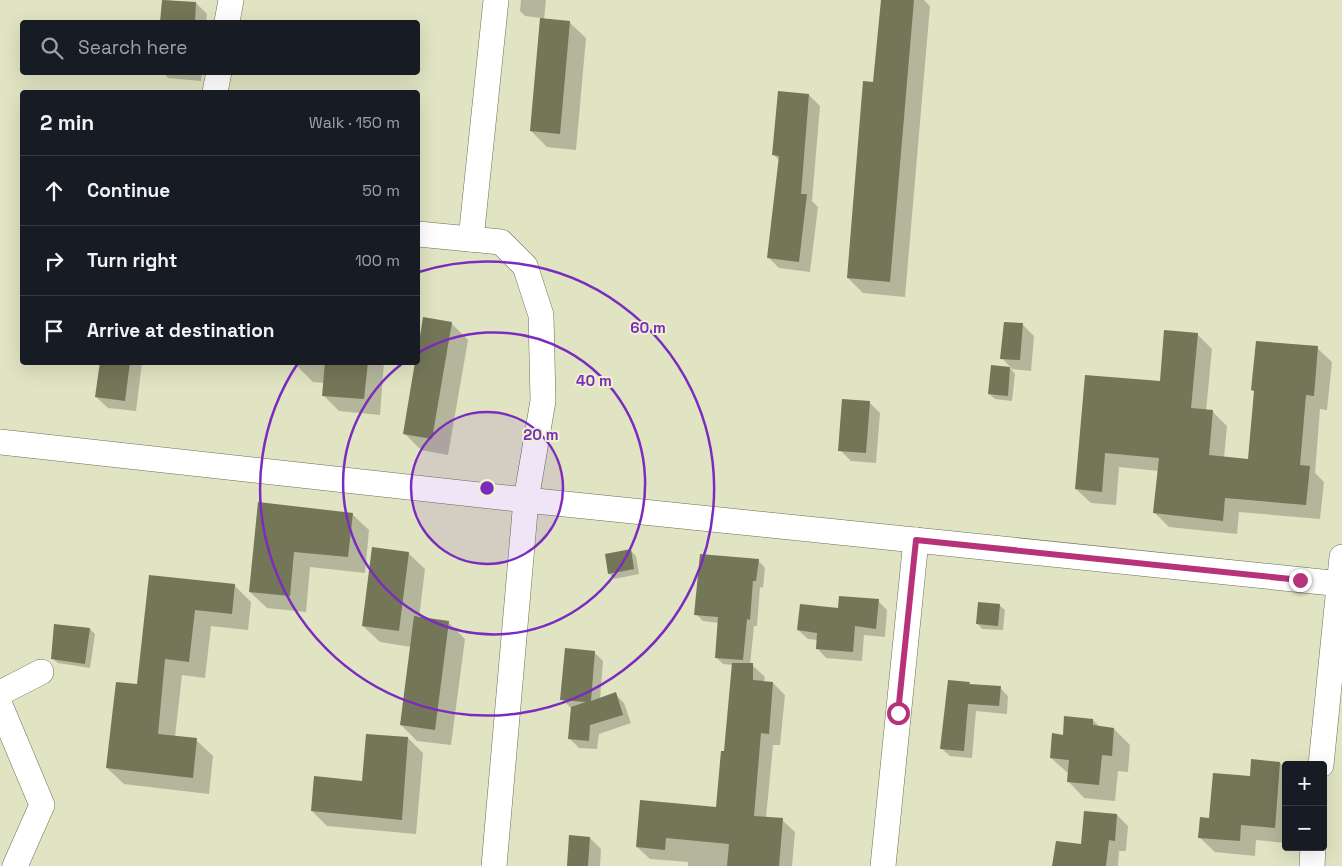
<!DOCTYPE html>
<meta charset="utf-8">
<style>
body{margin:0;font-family:"Space Grotesk",sans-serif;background:#242831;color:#f1f3f6}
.controls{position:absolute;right:15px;bottom:15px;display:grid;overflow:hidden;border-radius:5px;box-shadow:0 5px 20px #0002}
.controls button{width:45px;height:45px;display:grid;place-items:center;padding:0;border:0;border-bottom:1px solid #363941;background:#171b24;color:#f1f3f6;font:25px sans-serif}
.stop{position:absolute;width:15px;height:15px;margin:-11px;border:4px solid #b6337a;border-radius:50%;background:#fff}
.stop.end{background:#b6337a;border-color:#fff;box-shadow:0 1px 5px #0008}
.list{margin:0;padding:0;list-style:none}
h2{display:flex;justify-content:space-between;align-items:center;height:65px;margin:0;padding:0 20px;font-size:21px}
h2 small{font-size:16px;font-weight:400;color:#9ea1a6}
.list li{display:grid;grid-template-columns:32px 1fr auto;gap:15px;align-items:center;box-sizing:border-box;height:70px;padding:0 20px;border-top:1px solid #363941}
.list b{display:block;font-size:19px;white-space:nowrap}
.list em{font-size:16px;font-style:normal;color:#9ea1a6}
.icon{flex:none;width:28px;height:28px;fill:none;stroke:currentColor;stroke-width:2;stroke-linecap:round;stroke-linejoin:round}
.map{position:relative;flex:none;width:1342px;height:866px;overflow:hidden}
.search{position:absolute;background:#171b24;box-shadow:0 5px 20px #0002;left:20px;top:20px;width:400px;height:55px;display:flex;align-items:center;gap:12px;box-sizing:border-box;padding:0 18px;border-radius:5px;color:#9ea1a6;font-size:19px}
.panel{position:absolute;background:#171b24;box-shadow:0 5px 20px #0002;left:20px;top:90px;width:400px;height:275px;border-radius:5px}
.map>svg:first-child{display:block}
.shadow{fill:#0003}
.building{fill:#737657}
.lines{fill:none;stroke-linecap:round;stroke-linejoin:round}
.minor-casing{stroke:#6c6e50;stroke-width:26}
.minor{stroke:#fff;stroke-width:25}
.route{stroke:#b6337a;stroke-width:6}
.ring{fill:none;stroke:#7b2cbf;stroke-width:2.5}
.centre{fill:#7b2cbf;stroke:#eef1cf;stroke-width:2.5}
.ring-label{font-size:15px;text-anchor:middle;font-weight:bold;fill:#7b2cbf;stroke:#eef1cf;stroke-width:4;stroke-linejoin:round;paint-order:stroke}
</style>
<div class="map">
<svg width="1342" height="866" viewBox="0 0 1342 866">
<rect width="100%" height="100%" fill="#e1e4c2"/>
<g class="shadow">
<path d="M163 0 196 3 207 14 206 22H161Z"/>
<path d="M521 0H546L544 20 569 22 586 38 576 150 547 147 531 131 541 18 525 16 520 11Z"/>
<path d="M882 0H924L930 6 905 297 863 293 848 278 875 83Z"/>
<path d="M163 72H202L201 81 168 78Z"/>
<path d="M779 92 809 95 820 106 812 201 818 207 810 272 779 268 768 257 780 161 774 155Z"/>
<path d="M424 319 451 323 468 340 448 455 421 450 405 434 418 362Z"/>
<path d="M1023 325 1034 336 1031 371 1011 369 1015 374 1012 401 995 399 989 394 992 367 1012 369 1002 358Z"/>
<path d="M1197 334 1212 349 1206 411H1212L1227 426 1224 458 1250 460 1255 393 1253 390 1317 348 1332 362 1327 410 1320 409 1315 473 1324 482 1320 519 1239 512 1237 534 1169 527 1154 512 1159 471 1119 467 1116 505 1091 503 1076 489 1161 382Z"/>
<path d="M101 362H142L136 411 108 408 96 397Z"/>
<path d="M298 362H384L380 415 339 411 323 395 324 383 313 382 297 366Z"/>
<path d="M869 402 880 413 876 463 851 461 840 450Z"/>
<path d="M259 504 352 514 369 530 365 573 310 567 306 612 267 608 250 592Z"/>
<path d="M630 550 636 556 639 574 614 579 609 573Z"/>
<path d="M408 553 425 569 419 618 448 622 465 639 451 745 417 741 401 725 411 647 380 642 363 626Z"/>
<path d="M758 560 765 568 763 588 760 587 757 626H754L750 665H752L765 677 764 682 773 683 785 695 780 745H773L766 818 782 820 795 832 792 866H688V862L650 859 637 847 718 808 725 753 733 665 723 664 716 657 719 623 703 621 696 614Z"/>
<path d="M150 576 234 585 251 602 248 630 211 626 205 678 182 675 175 737 196 740 213 756 209 794 124 784 107 768 138 685Z"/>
<path d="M878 601 887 610 885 637 864 635 862 661 826 658 817 648 818 640 808 639 798 630Z"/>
<path d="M999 605 1005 610 1003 630 982 629 977 623Z"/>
<path d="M90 629 95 634 90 668 58 663 52 658Z"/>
<path d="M594 652 603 661 600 699 615 694 624 703 631 723 599 734 597 749 579 748 570 739 572 708H571L562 699Z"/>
<path d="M969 683 971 685 1000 688 1008 696 1007 714 976 711 972 758 950 756 941 748Z"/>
<path d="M1093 720 1100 727 1114 729 1130 745 1128 772 1118 771 1115 801 1084 798 1068 781 1069 774 1051 758 1064 736Z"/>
<path d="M408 738 423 753 416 834 327 826 312 811 363 782Z"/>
<path d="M1280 763 1286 769V843L1256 840 1255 856 1215 852 1199 837 1251 777Z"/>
<path d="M1117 815 1128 826 1126 851H1119L1118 866H1054L1082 845Z"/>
<path d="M590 838 601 849 600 866H568Z"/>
</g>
<g class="building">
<path d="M162 0 196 2 195 22H160Z"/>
<path d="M881 0H914L890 282 847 278 863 81 873 82Z"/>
<path d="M540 18 570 21 560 134 530 131Z"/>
<path d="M778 91 809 94 801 194H807L799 262 767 258 779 156 772 155Z"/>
<path d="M423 317 452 322 432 439 403 434 415 362H418V349Z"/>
<path d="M1004 322 1023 323 1020 360 1000 359Z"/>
<path d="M1164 330 1198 333 1191 408 1213 410 1209 455 1248 459 1254 391 1251 390 1256 341 1318 346 1314 396 1306 395 1300 465 1310 466 1306 505 1225 498 1223 521 1153 513 1159 458 1105 453 1102 492 1075 489 1085 375 1160 381Z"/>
<path d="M100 362H130L125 401 95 397Z"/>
<path d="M325 362H368L364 399 322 396Z"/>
<path d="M991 365 1010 367 1008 396 988 394Z"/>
<path d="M842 399 870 401 866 453 838 451Z"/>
<path d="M258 502 353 513 348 557 294 552 290 596 249 592Z"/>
<path d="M372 547 409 552 399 631 362 626Z"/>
<path d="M631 549 634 569 608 574 605 554Z"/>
<path d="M700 554 759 559 756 581H753L750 620 747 619 743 660 715 658 718 617 694 615Z"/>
<path d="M149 575 235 584 232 614 195 610 189 662 165 659 158 734 197 738 193 778 106 768 116 682 137 684Z"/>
<path d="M839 596 879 599 876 629 855 626 853 652 816 649 817 633 797 630 800 604 838 608Z"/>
<path d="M978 602 1000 604 998 626 976 624Z"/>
<path d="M414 616 449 621 435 730 400 725Z"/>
<path d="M54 624 90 628 85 664 51 659Z"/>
<path d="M565 648 595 651 591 701 616 692 623 715 590 725 589 741 568 739 571 707 586 702 560 700Z"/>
<path d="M732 663H753V680L773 682 769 734 761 733 754 816 783 818 779 866H727L729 844 666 838 665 850 636 847 640 800 716 807 721 751H724Z"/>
<path d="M948 680 970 682 969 684 1001 686 999 706 968 704 964 751 940 749Z"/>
<path d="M1064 716 1093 719V725L1114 728 1112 756 1102 755 1099 785 1067 782 1069 760 1050 758 1052 733 1063 735Z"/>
<path d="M366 734 408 737 402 820 311 811 314 776 362 781Z"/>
<path d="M1251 759 1280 762 1275 828 1241 825 1240 841 1198 838 1200 817 1209 818 1213 773 1250 776Z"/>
<path d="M1084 811 1117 814 1115 841 1109 840 1106 866H1052L1056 841 1081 844Z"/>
<path d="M569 835 590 837 588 866H567Z"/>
</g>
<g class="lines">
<g class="minor-casing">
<g id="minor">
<path d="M227 22 231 0"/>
<path d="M215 92 219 72"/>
<path d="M418 234 501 242 525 266 541 315 543 401 526 500 494 866"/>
<path d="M471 239 496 0"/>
<path d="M0 442 526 500 1342 584"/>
<path d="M0 693 41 672"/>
<path d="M0 705 42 805 15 866"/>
<path d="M1321 765 1342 557"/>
<path d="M883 866 916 540"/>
<path d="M1312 866 1313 847"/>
</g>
</g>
<use href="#minor" class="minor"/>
</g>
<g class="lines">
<path class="route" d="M898 713 916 540 1300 580"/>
</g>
<circle cx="487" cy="488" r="76" fill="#7b2cbf" fill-opacity=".12"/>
<g class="ring">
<circle cx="487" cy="488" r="76"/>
<path d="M418 353A151 151 0 1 1 403 363"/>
<path d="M419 272A227 227 0 1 1 298 363"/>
</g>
<circle cx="487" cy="488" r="8" class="centre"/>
<g class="ring-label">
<text x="648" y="333">60 m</text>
<text x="594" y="386">40 m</text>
<text x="541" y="440">20 m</text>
</g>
</svg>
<div class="controls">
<button>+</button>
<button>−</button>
</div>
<div class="stop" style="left:898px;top:713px"></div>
<div class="stop end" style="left:1300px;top:580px"></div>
<div class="search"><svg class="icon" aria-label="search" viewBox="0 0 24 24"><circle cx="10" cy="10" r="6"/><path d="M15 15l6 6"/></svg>Search here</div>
<section class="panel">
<h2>2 min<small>Walk · 150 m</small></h2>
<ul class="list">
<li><svg class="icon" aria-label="ahead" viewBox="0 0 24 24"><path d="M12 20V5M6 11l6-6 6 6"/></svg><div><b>Continue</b></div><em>50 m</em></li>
<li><svg class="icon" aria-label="right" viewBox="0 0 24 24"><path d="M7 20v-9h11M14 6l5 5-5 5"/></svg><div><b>Turn right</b></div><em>100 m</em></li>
<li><svg class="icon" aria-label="arrive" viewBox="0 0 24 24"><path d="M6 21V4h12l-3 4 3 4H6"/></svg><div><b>Arrive at destination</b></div></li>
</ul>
</section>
</div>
